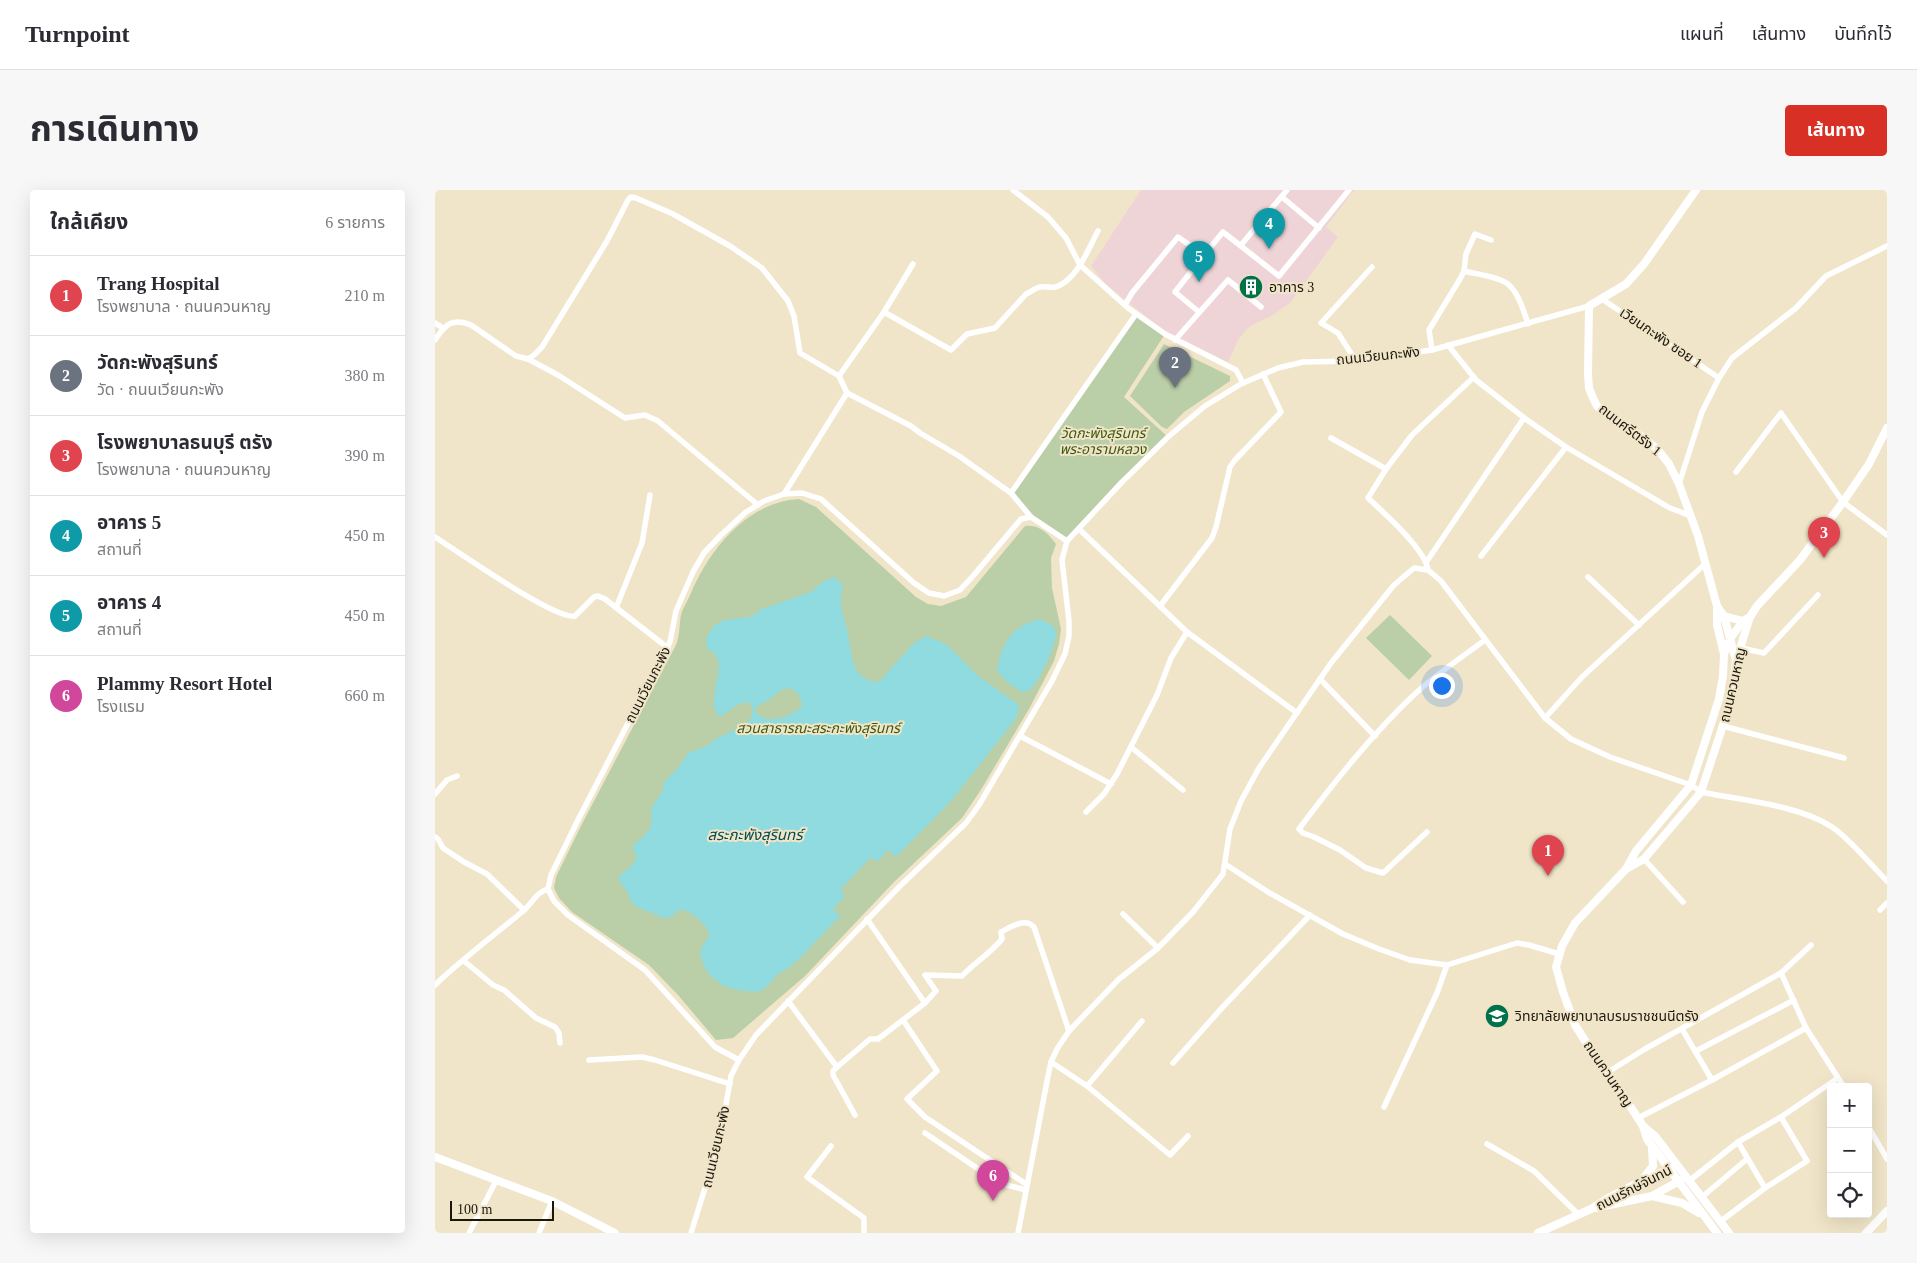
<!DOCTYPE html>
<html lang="th">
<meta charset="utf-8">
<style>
body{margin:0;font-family:"Times New Roman","Noto Sans Thai",serif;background:#f7f7f7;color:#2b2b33}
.controls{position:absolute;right:15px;bottom:15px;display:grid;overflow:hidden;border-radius:5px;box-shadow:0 5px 20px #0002}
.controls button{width:45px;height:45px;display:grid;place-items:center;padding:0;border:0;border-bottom:1px solid #e1e1e2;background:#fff;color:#2b2b33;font:25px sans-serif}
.scale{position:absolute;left:15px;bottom:12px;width:104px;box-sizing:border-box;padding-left:5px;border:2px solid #1b170d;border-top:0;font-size:14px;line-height:18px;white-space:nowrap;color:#1b170d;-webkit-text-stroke:4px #f0e5c8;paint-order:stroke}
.you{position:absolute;left:1006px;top:495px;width:18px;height:18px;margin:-12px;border:4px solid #fff;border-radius:50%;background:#1a73e8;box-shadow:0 0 0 8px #1a73e833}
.badge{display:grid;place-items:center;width:32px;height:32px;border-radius:50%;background:#d93025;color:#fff;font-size:16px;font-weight:700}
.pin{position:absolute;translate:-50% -41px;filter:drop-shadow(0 1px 2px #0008)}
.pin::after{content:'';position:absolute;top:26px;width:18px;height:15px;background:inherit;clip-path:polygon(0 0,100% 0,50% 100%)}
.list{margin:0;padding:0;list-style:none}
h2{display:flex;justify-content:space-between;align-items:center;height:65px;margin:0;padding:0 20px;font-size:21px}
h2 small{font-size:16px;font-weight:400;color:#7c7c81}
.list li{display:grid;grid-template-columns:32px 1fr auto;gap:15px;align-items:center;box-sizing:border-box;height:80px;padding:0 20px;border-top:1px solid #e1e1e2}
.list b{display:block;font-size:19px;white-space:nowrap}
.list p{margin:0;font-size:16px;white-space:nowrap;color:#7c7c81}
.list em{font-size:16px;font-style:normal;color:#7c7c81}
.icon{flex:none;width:28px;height:28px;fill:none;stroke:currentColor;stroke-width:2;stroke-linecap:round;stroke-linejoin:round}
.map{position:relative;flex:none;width:1452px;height:1043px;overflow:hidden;border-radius:5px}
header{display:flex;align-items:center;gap:30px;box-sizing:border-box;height:70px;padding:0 25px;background:#fff;border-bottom:1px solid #e1e1e2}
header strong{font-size:24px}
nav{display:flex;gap:28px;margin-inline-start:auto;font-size:18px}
.intro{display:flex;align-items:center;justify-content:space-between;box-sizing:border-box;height:120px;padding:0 30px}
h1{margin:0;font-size:35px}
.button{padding:12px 22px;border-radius:5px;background:#d93025;color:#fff;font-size:18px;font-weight:700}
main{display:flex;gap:30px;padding:0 30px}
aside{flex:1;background:#fff;border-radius:5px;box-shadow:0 5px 20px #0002}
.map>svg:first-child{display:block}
.education{fill:#efd4d7}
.green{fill:#bacea7}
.water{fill:#8fdbe0;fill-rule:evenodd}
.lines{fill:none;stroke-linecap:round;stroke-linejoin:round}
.street{stroke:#fff;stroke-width:5.5}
.secondary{stroke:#fff;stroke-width:8}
.labels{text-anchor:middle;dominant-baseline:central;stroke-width:4;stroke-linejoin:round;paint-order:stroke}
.poi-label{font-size:14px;fill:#1b170d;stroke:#f0e5c8;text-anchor:start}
.street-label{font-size:14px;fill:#1b170d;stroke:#f0e5c8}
.park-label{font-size:14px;font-style:italic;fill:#3c590e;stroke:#f0e5c8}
.water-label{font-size:15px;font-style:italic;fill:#044c50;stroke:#f0e5c8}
</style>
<header>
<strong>Turnpoint</strong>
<nav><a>แผนที่</a><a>เส้นทาง</a><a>บันทึกไว้</a></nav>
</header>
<div class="intro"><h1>การเดินทาง</h1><a class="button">เส้นทาง</a></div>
<main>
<aside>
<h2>ใกล้เคียง<small>6 รายการ</small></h2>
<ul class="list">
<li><span class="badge" style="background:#e0444e">1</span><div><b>Trang Hospital</b><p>โรงพยาบาล · ถนนควนหาญ</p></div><em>210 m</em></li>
<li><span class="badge" style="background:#6b7280">2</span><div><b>วัดกะพังสุรินทร์</b><p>วัด · ถนนเวียนกะพัง</p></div><em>380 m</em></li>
<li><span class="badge" style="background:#e0444e">3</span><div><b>โรงพยาบาลธนบุรี ตรัง</b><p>โรงพยาบาล · ถนนควนหาญ</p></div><em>390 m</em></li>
<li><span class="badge" style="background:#0f9aa8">4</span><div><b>อาคาร 5</b><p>สถานที่</p></div><em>450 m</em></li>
<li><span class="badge" style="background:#0f9aa8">5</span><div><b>อาคาร 4</b><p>สถานที่</p></div><em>450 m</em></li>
<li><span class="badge" style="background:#d1479c">6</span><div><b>Plammy Resort Hotel</b><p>โรงแรม</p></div><em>660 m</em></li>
</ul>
</aside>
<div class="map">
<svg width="1452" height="1043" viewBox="0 0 1452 1043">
<rect width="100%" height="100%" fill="#f0e5c8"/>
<path class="education" d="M706 0H919L891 37 903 47 856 112 838 125 814 137 803 150 793 172 731 142 690 110 671 94 656 76Z"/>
<g class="green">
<path d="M701 124 730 144 689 207 733 247 632 351 596 327 576 303Z"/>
<path d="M729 154 795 186V191L749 222 732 239 727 237 695 206Z"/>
<path d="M364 309 381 317 481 407 493 414 506 416 531 407 590 336C604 334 613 343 621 354L616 368 617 398 626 439 624 454 619 471 594 519 547 598 527 628 459 692 370 786 298 848 281 850 243 805 214 775 137 722 124 708 119 698 121 687 147 634 241 455C245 445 244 435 246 425 248 418 253 410 256 403 275 359 312 312 364 309Z"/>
<path d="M955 425 997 466 974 490 931 448Z"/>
</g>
<g class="water">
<path d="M399 387 407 394C408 401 405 407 406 413 407 424 411 434 413 444 417 465 416 491 444 492L479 453 491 446 511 454 544 487 583 514 584 521 579 531 516 611 461 667 453 660 442 672 436 667 405 700 410 706 398 719 405 726 367 766 356 776 343 784 330 798 324 802 301 800 289 796 278 788 271 780 266 767V758L275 744C270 733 257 722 246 719L236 727 229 728 204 718 196 712 192 701 183 689C189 679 196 681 202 666L198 660V655L208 647 216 637V619L227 602 229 592 244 577 253 563 274 555 282 548 308 536 316 529 318 518 314 512 303 514 285 527C269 512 291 481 281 466 280 463 275 461 272 458L271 448 279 436 289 430 315 427 327 419 376 402 389 391ZM354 498C363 502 366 506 367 516 356 527 336 534 323 525L320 520 322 516 335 509 346 500Z"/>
<path d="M603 429C610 431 620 434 621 443 622 453 603 494 595 500 593 501 590 501 587 502 577 496 568 490 562 479 568 452 575 438 603 429Z"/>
</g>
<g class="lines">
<g class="street">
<path d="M578 0 613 27 631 48 645 75 693 118 730 144 801 180 808 193"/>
<path d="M847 7 884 38"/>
<path d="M806 55 852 0"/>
<path d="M478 74 449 122 516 160 532 144 560 138 591 104C596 102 600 98 605 97 611 96 616 98 621 97 643 89 653 59 663 41"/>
<path d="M1029 81C1040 84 1066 87 1074 95 1084 104 1089 122 1093 134"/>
<path d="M1167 109 1284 188"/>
<path d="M690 115 697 103 743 47 769 65 788 42 844 86 914 0"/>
<path d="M764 122 740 102 769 65"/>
<path d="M0 133 8 138"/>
<path d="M0 150C10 135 17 127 36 135L81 166 93 169 99 165 107 157 172 51 193 10 196 7 201 8 238 24 295 56 327 78 353 111 359 126 365 163 404 186 412 203 349 304"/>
<path d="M740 150 793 90 826 117"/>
<path d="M1013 155 1041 190 1092 230 1131 257 1235 318 1256 326"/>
<path d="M997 160 994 140 1025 89 1029 81 1031 64 1040 44 1056 50"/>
<path d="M93 169 123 185 190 228 210 225 223 231 323 315"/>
<path d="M921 171 903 143 886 133 937 77"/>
<path d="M404 186 449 122"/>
<path d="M412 203 476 236 485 243 524 266 576 303 596 327"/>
<path d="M896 248 951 279"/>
<path d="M1301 282 1346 223 1408 312 1452 345"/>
<path d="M1244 294 1267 222 1284 188 1297 168 1361 118 1391 86 1452 56"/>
<path d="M576 303 701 124"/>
<path d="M644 339 752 442 862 523"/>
<path d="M0 347C22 361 120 430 140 426L159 407 163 406 170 409 233 458"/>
<path d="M1046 366 1131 257"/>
<path d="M992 371 1089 228"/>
<path d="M993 380C990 359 949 323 933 308L951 279 977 245 1039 187"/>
<path d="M1153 387 1204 435"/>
<path d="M725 416 777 348 781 337 795 277 800 270 846 222 828 184"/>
<path d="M181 418 207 353 215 305"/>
<path d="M1306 458 1329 463 1383 405"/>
<path d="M885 489 940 546"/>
<path d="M1110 528 1147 487 1270 374"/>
<path d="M1288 536 1409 568"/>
<path d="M585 546 676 594"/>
<path d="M696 557 748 600"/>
<path d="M0 604 12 590 22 586"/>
<path d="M651 622 669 604 682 584 722 505 736 468 752 442"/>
<path d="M992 642 948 683 931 678 905 660 879 647 868 643 864 639C900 591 938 543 982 502 1003 483 1027 467 1050 450"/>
<path d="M0 647 3 649 8 658 29 672 52 684 89 720"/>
<path d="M1209 669 1248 712"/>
<path d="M790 674 833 702 908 744 944 759 975 770 1012 775 1082 753 1094 755 1124 764"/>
<path d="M1445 720 1452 713"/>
<path d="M688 724 723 758"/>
<path d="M29 771 58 795 69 800 101 828 120 837 124 843 125 853"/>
<path d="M1346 783 1371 838 1409 897"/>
<path d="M0 795C27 769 58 746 87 722 97 714 101 702 113 699"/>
<path d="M353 811 402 877 435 849H443L490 813 432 729"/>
<path d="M490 813 501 801 490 785 527 786C539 773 556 763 567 749L566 742C576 737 590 727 599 737L634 841"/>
<path d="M468 830 502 881 472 909 490 927 591 994"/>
<path d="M1247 839 1277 890"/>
<path d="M1261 861 1359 810"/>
<path d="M154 870 207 867 220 870 295 894"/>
<path d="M304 870 280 857 210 780 133 725 119 711 113 699 116 685 143 630 235 452 241 421 258 382 269 363 286 345 311 322 329 311 349 304 367 303 386 309 479 393 494 403 509 406 525 400 538 386 586 329 596 327 632 351"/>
<path d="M616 872 652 896 735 965 753 946"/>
<path d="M738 873 785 820 875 725"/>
<path d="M402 877 398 881V885L420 925"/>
<path d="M1173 882 1210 859 1346 783 1376 755"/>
<path d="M652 896 707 831"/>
<path d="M949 917 1002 803 1012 775"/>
<path d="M1203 928 1277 890 1371 838"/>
<path d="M1433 936 1452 969"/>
<path d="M490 943 564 993 591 1000"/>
<path d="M1303 952 1330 998"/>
<path d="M1052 954 1099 981 1143 1024"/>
<path d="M396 956 372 987 429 1028V1043"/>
<path d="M1254 991 1303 952 1346 927 1403 888"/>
<path d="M1267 1007 1312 969"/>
<path d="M1286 1031 1330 998 1372 971 1346 927"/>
<path d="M34 1043 61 991"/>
<path d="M104 1043 117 1011"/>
<path d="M256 1043 284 953 296 886 304 870 321 845 464 697 531 633 544 615 617 491 630 464 634 446V431L627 370 632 351 687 292 733 247 770 216 806 194 843 178 868 172 921 171 997 160 1154 116"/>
<path d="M583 1043 613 886 616 872 622 859 634 841 683 790 723 758 758 722 788 684 795 639 806 611 824 578 896 473 959 395 979 378 993 380 1006 391 1110 528 1136 549 1175 567 1256 595 1266 602C1305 610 1364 615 1397 637 1416 650 1435 674 1452 691"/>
</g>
<g class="secondary">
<path d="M1261 0 1209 74 1191 94 1154 116 1153 184 1154 198 1158 208 1162 216 1172 225 1209 248 1223 260 1234 274 1244 294 1263 346 1282 416V435L1289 464"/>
<path d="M1282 416 1289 426 1301 471"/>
<path d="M1289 426 1308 431"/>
<path d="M1191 679 1209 669 1266 602 1295 514 1301 471 1315 427 1322 416 1365 370 1408 312 1434 274 1452 238"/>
<path d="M1208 936 1220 946 1294 1043"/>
<path d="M0 967 117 1011 180 1043"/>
<path d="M1207 990 1218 976 1217 958"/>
<path d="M1217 1006 1247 1013 1264 1023"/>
<path d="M1160 1018 1217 1006 1246 990"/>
<path d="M1103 1043 1156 1019 1175 1007 1206 991 1242 976"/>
<path d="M1282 1043 1212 949 1208 936 1173 882 1161 868 1140 835 1128 802 1121 777 1127 756 1140 733 1191 679 1201 661 1256 595 1284 509 1288 486 1289 464 1295 449 1308 431 1315 427"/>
<path d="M1431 1043 1452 1021"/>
</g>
</g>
<defs>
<g id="building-disc" transform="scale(1.25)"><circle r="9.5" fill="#01714a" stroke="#f0e5c8"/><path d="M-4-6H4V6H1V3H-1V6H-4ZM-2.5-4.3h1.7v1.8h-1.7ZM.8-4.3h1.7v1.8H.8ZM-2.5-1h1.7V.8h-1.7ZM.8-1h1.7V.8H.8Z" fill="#fff"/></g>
<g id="university-disc" transform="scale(1.25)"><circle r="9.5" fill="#01714a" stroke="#f0e5c8"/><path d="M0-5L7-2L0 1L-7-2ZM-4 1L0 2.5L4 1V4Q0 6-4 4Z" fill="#fff"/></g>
</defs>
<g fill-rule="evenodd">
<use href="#building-disc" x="816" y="97"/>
<use href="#university-disc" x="1062" y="826"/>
</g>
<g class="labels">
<g class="poi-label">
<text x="834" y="97">อาคาร 3</text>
<text x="1080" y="826">วิทยาลัยพยาบาลบรมราชชนนีตรัง</text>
</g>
<g class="street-label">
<text transform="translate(1226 148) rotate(34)">เวียนกะพัง ซอย 1</text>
<text transform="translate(943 166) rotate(-6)">ถนนเวียนกะพัง</text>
<text transform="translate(1195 240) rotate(38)">ถนนศรีตรัง 1</text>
<text transform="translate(213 495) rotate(-63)">ถนนเวียนกะพัง</text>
<text transform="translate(1298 495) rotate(-77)">ถนนควนหาญ</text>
<text transform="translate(1173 884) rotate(56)">ถนนควนหาญ</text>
<text transform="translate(281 957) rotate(-77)">ถนนเวียนกะพัง</text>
<text transform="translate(1199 998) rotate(-27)">ถนนรักษ์จันทน์</text>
</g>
<g class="park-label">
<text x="668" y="243">วัดกะพังสุรินทร์<tspan x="668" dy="16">พระอารามหลวง</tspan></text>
<text x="383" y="538">สวนสาธารณะสระกะพังสุรินทร์</text>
</g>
<g class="water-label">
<text x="320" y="645">สระกะพังสุรินทร์</text>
</g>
</g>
</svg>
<div class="controls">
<button>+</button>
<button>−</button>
<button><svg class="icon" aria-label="locate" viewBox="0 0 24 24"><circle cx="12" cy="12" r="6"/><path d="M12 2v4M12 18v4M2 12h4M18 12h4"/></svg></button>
</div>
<div class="scale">100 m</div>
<div class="you"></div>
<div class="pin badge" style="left:1113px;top:686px;background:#e0444e">1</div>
<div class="pin badge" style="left:740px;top:198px;background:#6b7280">2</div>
<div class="pin badge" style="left:1389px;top:368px;background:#e0444e">3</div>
<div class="pin badge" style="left:834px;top:59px;background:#0f9aa8">4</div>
<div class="pin badge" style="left:764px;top:92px;background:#0f9aa8">5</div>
<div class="pin badge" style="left:558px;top:1011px;background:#d1479c">6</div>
</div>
</main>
